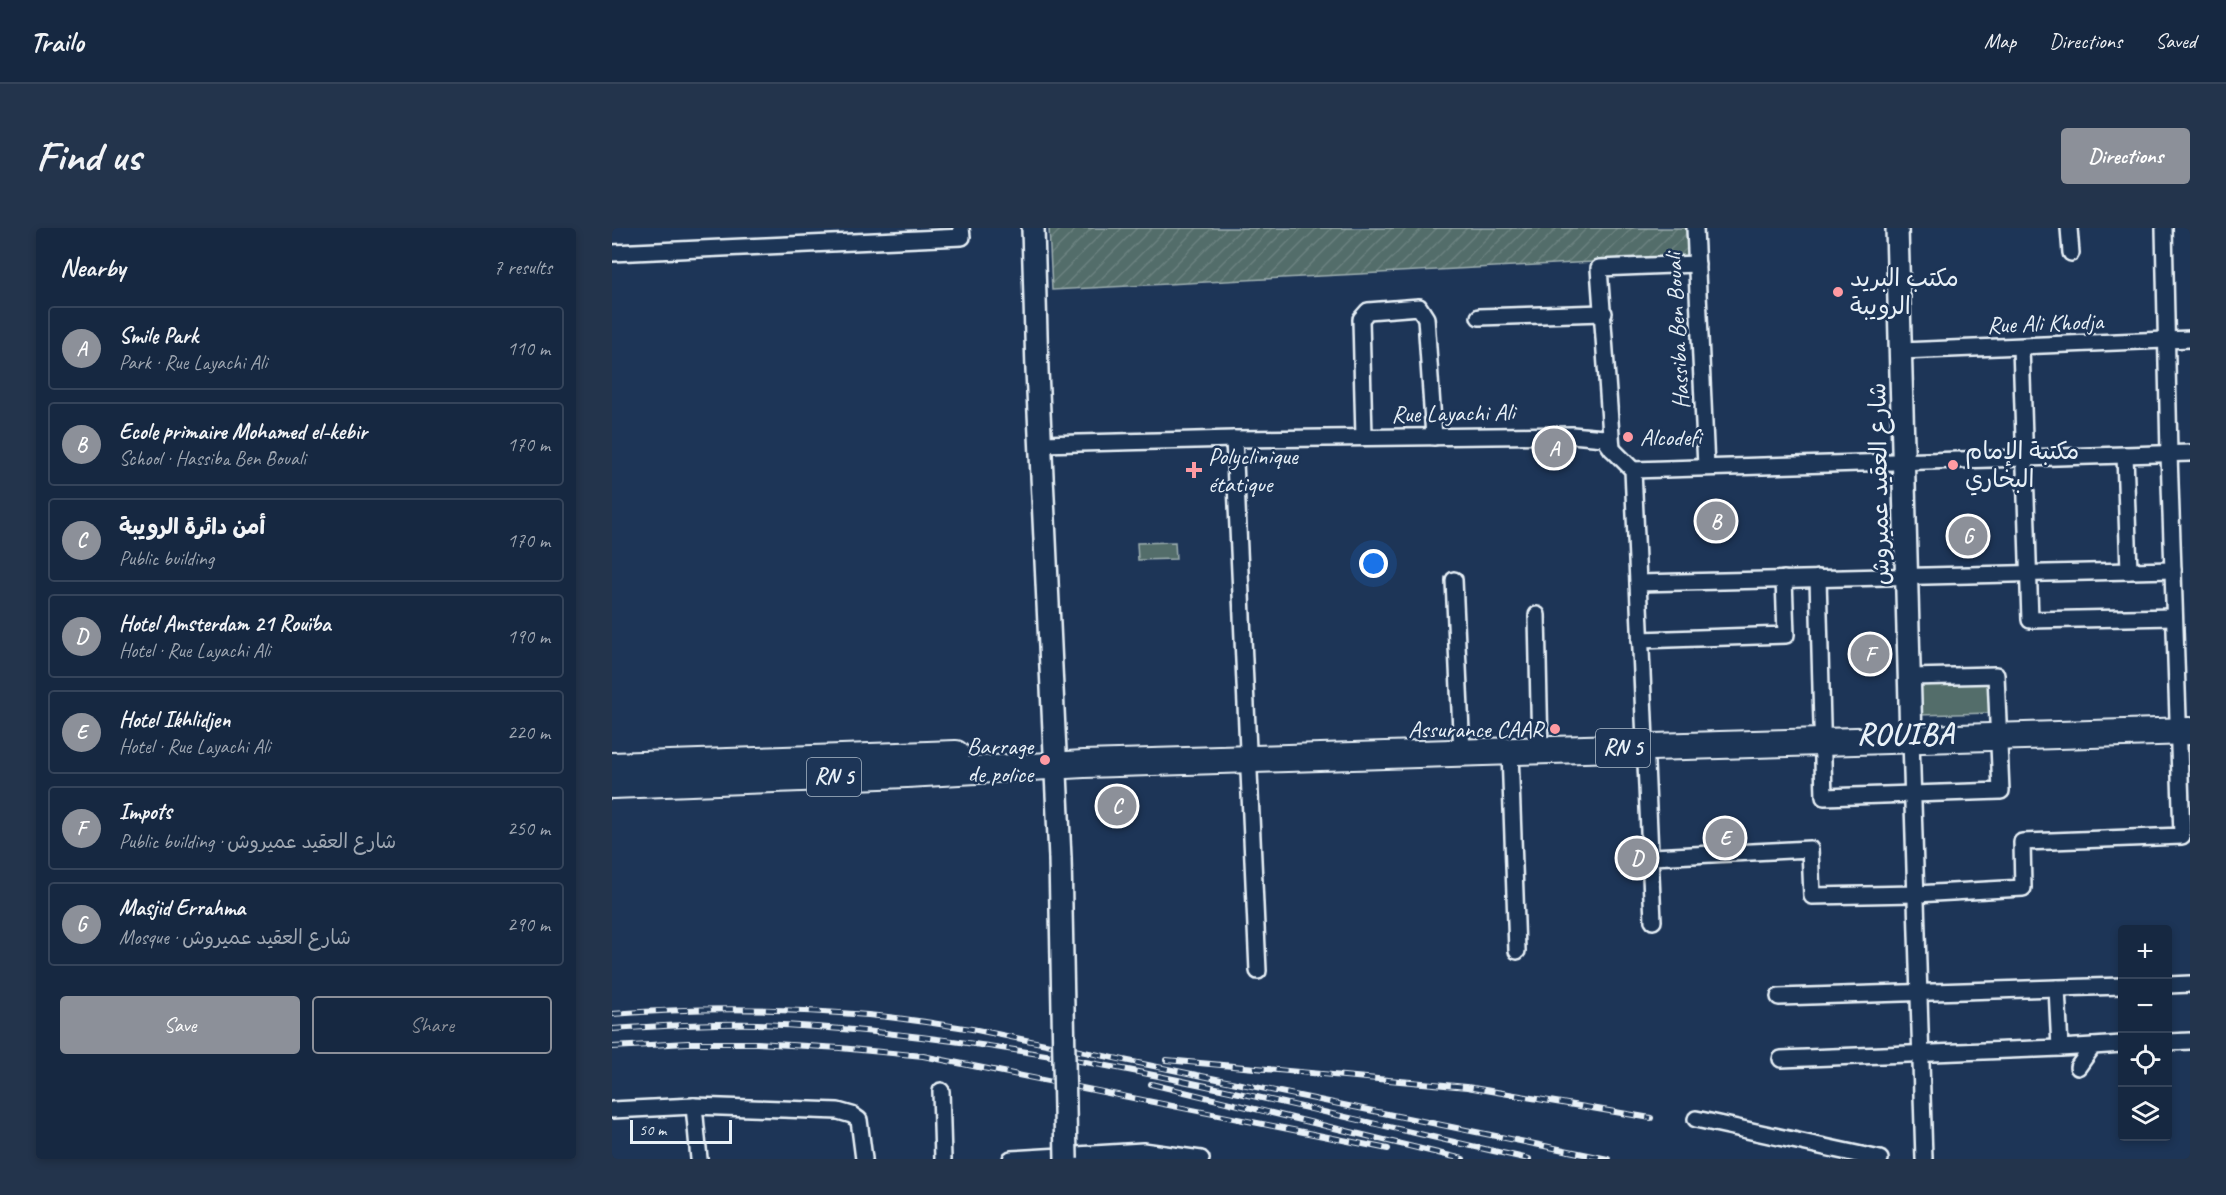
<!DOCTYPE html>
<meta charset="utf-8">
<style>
body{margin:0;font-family:Caveat,"Playpen Sans Arabic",sans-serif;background:#23344c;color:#f1f3f6}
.controls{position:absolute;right:18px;bottom:18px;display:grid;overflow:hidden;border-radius:6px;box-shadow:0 3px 9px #0003}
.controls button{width:54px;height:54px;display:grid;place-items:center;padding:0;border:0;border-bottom:2px solid #35445a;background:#162841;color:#f1f3f6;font:30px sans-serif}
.scale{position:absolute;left:18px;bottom:15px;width:102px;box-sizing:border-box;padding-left:6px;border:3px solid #e8f1f8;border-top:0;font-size:16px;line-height:21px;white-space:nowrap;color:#e8f1f8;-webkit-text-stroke:4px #1d3557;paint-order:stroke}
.you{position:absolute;left:762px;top:336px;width:21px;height:21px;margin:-15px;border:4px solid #fff;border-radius:50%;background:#1a73e8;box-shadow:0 0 0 9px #1a73e833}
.badge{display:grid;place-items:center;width:39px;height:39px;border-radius:50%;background:#8c9099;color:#fff;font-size:20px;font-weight:700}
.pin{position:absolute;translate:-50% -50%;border:3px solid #fff;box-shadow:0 2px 6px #0006}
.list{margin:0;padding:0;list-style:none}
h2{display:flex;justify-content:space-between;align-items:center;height:78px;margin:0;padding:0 24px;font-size:26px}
h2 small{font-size:20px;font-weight:400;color:#9ea6b1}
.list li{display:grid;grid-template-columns:39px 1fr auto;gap:18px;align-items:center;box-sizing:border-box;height:84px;margin:0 12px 12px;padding:0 12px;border:2px solid #35445a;border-radius:6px}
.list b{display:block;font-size:22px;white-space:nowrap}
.list p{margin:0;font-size:20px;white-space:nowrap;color:#9ea6b1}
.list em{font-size:20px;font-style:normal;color:#9ea6b1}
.actions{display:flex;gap:12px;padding:18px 24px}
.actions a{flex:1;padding:14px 0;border:2px solid #8c9099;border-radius:6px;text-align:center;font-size:21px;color:#8c9099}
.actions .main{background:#8c9099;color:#fff}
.icon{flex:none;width:33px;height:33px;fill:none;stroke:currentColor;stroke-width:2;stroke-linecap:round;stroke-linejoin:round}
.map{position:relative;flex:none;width:1578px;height:931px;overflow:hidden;border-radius:6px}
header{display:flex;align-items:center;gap:36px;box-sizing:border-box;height:84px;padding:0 30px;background:#162841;border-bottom:2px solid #35445a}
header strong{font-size:28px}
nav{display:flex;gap:33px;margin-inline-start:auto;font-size:21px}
.intro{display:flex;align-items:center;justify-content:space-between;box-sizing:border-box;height:144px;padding:0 36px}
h1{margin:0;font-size:42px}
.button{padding:15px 27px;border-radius:6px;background:#8c9099;color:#fff;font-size:21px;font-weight:700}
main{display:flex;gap:36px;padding:0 36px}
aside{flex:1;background:#162841;border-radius:6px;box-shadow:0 3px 9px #0003}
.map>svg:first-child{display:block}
.grass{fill:#536d6a;stroke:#9eafb1;stroke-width:1.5}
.park{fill:url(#park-tufts);stroke:#9eafb1;stroke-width:1.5}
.garden{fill:url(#garden-furrows);stroke:#9eafb1;stroke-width:1.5}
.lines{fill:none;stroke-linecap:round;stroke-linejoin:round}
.street-casing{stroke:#e8f1f8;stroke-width:20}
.secondary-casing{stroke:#e8f1f8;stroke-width:26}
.highway-casing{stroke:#e8f1f8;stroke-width:30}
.street{stroke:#1d3557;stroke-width:15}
.secondary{stroke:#1d3557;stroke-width:21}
.highway{stroke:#1d3557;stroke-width:26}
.rail-casing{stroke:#e8f1f8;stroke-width:6}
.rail{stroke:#1d3557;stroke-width:4;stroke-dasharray:11;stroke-linecap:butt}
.secondary-bridge-casing{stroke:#e8f1f8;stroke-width:26;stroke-linecap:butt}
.secondary-bridge{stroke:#1d3557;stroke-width:21}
.poi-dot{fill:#ff9aa2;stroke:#1d3557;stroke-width:2}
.labels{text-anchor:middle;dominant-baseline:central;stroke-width:5;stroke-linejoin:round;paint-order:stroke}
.shield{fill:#1d3557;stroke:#abb9c8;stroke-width:1.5}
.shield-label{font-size:22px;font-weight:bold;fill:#e8f1f8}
.poi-label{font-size:24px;fill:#e8f1f8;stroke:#1d3557;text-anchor:start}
.street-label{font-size:24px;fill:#e8f1f8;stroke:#1d3557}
.district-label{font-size:30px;font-weight:bold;letter-spacing:1.5px;fill:#e8f1f8;stroke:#1d3557}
</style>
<header>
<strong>Trailo</strong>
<nav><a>Map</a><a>Directions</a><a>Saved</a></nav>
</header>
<div class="intro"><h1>Find us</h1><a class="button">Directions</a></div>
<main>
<aside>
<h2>Nearby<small>7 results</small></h2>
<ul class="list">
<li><span class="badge">A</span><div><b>Smile Park</b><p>Park · Rue Layachi Ali</p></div><em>110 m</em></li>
<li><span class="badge">B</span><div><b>Ecole primaire Mohamed el-kebir</b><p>School · Hassiba Ben Bouali</p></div><em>170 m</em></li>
<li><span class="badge">C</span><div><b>أمن دائرة الرويبة</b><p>Public building</p></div><em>170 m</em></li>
<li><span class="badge">D</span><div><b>Hotel Amsterdam 21 Rouïba</b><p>Hotel · Rue Layachi Ali</p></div><em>190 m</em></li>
<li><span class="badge">E</span><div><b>Hotel Ikhlidjen</b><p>Hotel · Rue Layachi Ali</p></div><em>220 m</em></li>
<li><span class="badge">F</span><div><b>Impots</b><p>Public building · شارع العقيد عميروش</p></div><em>250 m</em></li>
<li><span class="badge">G</span><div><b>Masjid Errahma</b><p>Mosque · شارع العقيد عميروش</p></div><em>290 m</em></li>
</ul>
<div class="actions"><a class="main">Save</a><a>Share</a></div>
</aside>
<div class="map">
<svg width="1578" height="931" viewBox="0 0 1578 931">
<defs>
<pattern id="park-tufts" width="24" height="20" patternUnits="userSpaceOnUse" patternTransform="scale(1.5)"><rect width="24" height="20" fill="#536d6a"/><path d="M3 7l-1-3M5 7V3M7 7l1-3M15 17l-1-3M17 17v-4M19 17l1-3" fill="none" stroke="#6c8280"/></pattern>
<pattern id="garden-furrows" width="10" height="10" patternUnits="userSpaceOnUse" patternTransform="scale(1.5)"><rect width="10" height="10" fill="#536d6a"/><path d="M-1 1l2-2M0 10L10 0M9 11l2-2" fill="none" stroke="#6c8280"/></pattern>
</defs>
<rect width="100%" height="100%" fill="#1d3557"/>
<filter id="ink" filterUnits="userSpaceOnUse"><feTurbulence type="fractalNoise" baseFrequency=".0167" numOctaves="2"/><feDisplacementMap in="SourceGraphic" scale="12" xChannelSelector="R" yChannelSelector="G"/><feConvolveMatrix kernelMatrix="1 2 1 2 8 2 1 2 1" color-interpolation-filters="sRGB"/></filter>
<g filter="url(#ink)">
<g class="grass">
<path d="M563 314 564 331 526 332 525 315Z"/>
<path d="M1377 452 1378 485 1307 487 1306 454Z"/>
</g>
<path class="park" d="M957 209 959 231 927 232 926 210Z"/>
<path class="garden" d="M437 0H1075L1077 29 440 62Z"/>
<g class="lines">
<g class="street-casing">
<g id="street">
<path d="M1083 0 1094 239"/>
<path d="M1457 0 1459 25"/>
<path d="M0 25 350 9 349 0"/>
<path d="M867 89 992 85"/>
<path d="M1409 119 1418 392 1562 389"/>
<path d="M1289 123 1578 111"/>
<path d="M752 209 749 91 756 83 807 79 814 90 822 209"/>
<path d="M622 211 646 743"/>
<path d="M429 216 622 211 960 207 992 210 1000 221 1021 242 1041 693"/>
<path d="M1000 221 987 40 1085 36"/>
<path d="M1513 227 1517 343"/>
<path d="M1021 242 1578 225"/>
<path d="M1206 350 1212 569 1389 563 1384 447 1298 449"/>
<path d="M842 352 850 525"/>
<path d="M1026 355 1561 342"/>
<path d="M925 387 928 522"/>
<path d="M1028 412 1174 407 1172 351"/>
<path d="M1299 511 1312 931"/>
<path d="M898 524 905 723"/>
<path d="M1040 629 1198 621 1200 668 1304 666 1411 660 1410 614 1570 608 1557 226 1552 0"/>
<path d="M1556 757 1578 756"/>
<path d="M1445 760 1448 820 1481 818"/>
<path d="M1167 769 1510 758"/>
<path d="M1556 814 1578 813"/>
<path d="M1169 831 1448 820"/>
<path d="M1466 839 1481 818 1510 816"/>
<path d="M329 863 331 931"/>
<path d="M82 878 87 931"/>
<path d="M0 882 82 878 226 883 240 887 247 892 252 931"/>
<path d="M1084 891 1268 931"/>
<path d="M399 931 531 923 589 931"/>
</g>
</g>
<g class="secondary-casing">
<g id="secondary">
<path d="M421 0 425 142 448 630"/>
<path d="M1285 0 1299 511"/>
</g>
</g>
<g class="highway-casing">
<g id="highway">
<path d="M0 538 344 526"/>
<path d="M0 557 295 546 472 536 1578 503"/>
</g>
</g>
<use href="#street" class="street"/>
<use href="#secondary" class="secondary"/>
<use href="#highway" class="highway"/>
<g class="rail-casing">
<g id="rail">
<path d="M0 786C85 779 171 780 256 787 291 790 326 796 360 801L996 931"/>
<path d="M0 801C48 798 97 795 145 796 407 805 662 874 917 931"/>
<path d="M0 819 76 815H145L228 820 311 828 776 921"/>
<path d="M554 832 855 859 1039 890"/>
<path d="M539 856 851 931"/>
</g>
</g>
<use href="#rail" class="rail"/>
<g class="secondary-bridge-casing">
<path id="secondary-bridge" d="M448 630 454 931"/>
</g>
<use href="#secondary-bridge" class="secondary-bridge"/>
</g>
</g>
<g class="poi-dot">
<circle cx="1226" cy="64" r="6"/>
<circle cx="1016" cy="209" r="6"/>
<circle cx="1341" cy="237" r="6"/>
<path d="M579 233h6v6h6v6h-6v6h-6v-6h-6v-6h6z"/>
<circle cx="943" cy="501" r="6"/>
<circle cx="433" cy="532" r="6"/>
</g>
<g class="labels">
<g class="shield">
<rect x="984" y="501" width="54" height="38" rx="4.5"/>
<rect x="195" y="530" width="54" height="38" rx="4.5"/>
</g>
<g class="shield-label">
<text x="1011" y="520">RN 5</text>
<text x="222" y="549">RN 5</text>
</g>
<g class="poi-label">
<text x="1238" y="50">مكتب البريد<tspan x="1238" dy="28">الرويبة</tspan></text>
<text x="1028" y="209">Alcodefi</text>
<text x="1353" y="223">مكتبة الإمام<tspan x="1353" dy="28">البخاري</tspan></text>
<text x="596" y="228">Polyclinique<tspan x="596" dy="28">étatique</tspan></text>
<text x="931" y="501" text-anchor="end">Assurance CAAR</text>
<text x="421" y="518" text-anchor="end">Barrage<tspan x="421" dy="28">de police</tspan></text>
</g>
<g class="street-label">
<text transform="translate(1433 95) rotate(-2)">Rue Ali Khodja</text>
<text transform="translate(1065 103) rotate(-93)">Hassiba Ben Bouali</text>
<text transform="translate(841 185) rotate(-1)">Rue Layachi Ali</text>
<text transform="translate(1267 256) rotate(-91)">شارع العقيد عميروش</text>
</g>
<g class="district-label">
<text x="1294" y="506">ROUIBA</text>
</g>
</g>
</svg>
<div class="controls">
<button>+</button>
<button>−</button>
<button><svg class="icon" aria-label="locate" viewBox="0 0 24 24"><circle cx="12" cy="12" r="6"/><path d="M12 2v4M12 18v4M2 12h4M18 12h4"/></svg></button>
<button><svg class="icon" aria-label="layers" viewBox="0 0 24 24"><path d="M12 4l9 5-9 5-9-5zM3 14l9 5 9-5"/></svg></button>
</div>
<div class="scale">50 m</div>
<div class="you"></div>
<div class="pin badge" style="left:942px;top:220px">A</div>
<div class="pin badge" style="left:1104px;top:293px">B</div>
<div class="pin badge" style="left:505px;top:578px">C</div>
<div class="pin badge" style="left:1025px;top:630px">D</div>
<div class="pin badge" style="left:1113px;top:610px">E</div>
<div class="pin badge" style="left:1258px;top:426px">F</div>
<div class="pin badge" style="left:1356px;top:308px">G</div>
</div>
</main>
